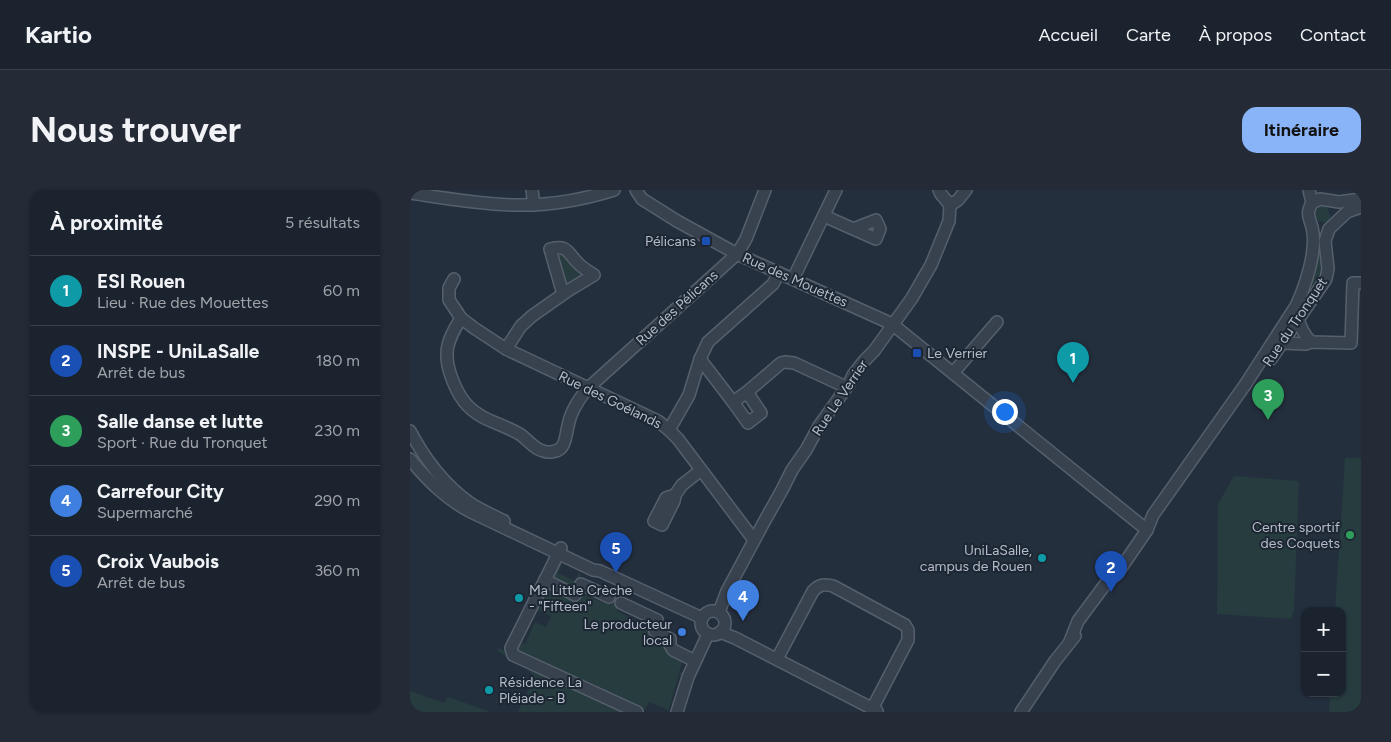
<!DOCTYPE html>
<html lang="fr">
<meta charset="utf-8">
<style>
body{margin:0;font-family:Figtree,sans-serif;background:#242b36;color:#f1f3f6}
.controls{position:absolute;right:15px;bottom:15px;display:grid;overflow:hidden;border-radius:10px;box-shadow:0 1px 4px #0004}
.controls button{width:45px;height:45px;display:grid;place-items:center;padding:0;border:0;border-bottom:1px solid #39404a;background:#1b232e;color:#f1f3f6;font:25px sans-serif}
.you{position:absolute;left:594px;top:221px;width:18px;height:18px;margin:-12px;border:4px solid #fff;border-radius:50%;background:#1a73e8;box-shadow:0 0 0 8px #1a73e833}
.badge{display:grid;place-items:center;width:32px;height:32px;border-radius:50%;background:#8ab4f8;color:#fff;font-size:16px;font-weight:700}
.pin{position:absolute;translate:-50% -41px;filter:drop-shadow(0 1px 2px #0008)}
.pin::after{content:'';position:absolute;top:26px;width:18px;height:15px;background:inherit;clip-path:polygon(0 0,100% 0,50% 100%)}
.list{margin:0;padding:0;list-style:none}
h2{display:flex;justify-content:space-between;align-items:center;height:65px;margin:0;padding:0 20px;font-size:21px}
h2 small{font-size:16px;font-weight:400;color:#a0a4aa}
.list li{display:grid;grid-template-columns:32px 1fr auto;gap:15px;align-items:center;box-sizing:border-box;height:70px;padding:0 20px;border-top:1px solid #39404a}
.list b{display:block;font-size:19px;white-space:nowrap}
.list p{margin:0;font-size:16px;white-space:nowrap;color:#a0a4aa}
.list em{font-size:16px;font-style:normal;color:#a0a4aa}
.map{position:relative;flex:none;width:951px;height:522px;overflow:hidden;border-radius:15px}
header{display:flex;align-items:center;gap:30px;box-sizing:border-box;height:70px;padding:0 25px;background:#1b232e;border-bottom:1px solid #39404a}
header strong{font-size:24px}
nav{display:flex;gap:28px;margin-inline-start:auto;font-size:18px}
.intro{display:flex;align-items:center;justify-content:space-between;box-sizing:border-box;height:120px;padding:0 30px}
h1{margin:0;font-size:35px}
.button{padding:12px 22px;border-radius:15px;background:#8ab4f8;color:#111;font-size:18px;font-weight:700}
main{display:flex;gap:30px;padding:0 30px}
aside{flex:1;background:#1b232e;border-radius:15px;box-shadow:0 1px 4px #0004}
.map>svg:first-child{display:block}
.green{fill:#263c3f}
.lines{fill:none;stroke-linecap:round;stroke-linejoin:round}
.minor-casing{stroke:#565f6c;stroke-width:14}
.minor{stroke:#38414e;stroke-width:11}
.transit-dot{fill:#1a4fb4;stroke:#1d2633;stroke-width:2}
.leisure-dot{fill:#2e9e5b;stroke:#1d2633;stroke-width:2}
.culture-dot{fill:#0f9aa8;stroke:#1d2633;stroke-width:2}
.shop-dot{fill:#3f7fe0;stroke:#1d2633;stroke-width:2}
.labels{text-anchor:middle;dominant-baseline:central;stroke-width:4;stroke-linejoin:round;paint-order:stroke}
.poi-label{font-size:14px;fill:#b4bcc9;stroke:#1d2633;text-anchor:end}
.street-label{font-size:14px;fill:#b4bcc9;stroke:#1d2633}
</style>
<header>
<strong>Kartio</strong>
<nav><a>Accueil</a><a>Carte</a><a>À propos</a><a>Contact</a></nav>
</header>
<div class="intro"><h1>Nous trouver</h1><a class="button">Itinéraire</a></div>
<main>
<aside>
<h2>À proximité<small>5 résultats</small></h2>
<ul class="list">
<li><span class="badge" style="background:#0f9aa8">1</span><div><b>ESI Rouen</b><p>Lieu · Rue des Mouettes</p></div><em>60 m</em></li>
<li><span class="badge" style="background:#1a4fb4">2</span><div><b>INSPE - UniLaSalle</b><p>Arrêt de bus</p></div><em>180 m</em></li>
<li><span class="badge" style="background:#2e9e5b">3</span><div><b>Salle danse et lutte</b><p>Sport · Rue du Tronquet</p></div><em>230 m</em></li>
<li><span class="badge" style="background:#3f7fe0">4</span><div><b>Carrefour City</b><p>Supermarché</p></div><em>290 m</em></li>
<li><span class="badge" style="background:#1a4fb4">5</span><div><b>Croix Vaubois</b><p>Arrêt de bus</p></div><em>360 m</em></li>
</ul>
</aside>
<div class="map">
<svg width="951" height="522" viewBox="0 0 951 522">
<rect width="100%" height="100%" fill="#242f3e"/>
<g class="green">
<path d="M912 15 917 16 921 28 915 33 908 31 905 25 907 19Z"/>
<path d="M911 55 914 73 910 91 886 122 906 56Z"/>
<path d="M150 63H155C162 70 173 78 171 89L158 95 154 94 147 65Z"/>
<path d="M935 268H951V522H919L920 503H932V421H925Z"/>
<path d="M824 286 889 291 884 420 881 429 807 424 808 314Z"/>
<path d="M145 370 152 374 148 383 165 391 169 382 171 385 164 397 169 403 195 413 202 399 214 404 207 421 243 438 245 441 275 466 269 482 276 485 275 486 269 484 258 522 256 519 239 512 235 519 231 521 185 500 186 497 176 492 174 495 130 473 131 471 110 461 108 463 104 455 108 451 115 454 125 432 136 437 141 426 123 418Z"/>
<path d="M89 458 103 465 227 522H108L124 488 118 479 87 461Z"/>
<path d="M0 501 34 513 38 507 81 522H0Z"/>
</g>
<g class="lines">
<g class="minor-casing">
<g id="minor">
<path d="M122 0 124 15"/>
<path d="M226 0 232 9 267 31 327 64 482 134 737 340"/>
<path d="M529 0 531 4 540 15"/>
<path d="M0 3C34 8 68 14 103 15 137 16 172 10 204 0"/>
<path d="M902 13 910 9 929 12 951 9"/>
<path d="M414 26 466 49 470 39 466 30 443 39"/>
<path d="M44 89 39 98V110L51 128 64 138 96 159 248 231 259 240 268 249 344 350"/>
<path d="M383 89 426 0"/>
<path d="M51 128C45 138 37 151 37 163 36 179 47 205 58 216 72 231 94 234 111 245 118 250 124 259 133 261 138 263 147 262 151 258 156 253 156 243 158 236 160 223 169 209 177 199L327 64 336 49 355 0"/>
<path d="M888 129C891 139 894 145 901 152"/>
<path d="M872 153 896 154 901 152 941 153 943 93H951"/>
<path d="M96 159 111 136 122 126 159 100 184 85C178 81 171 77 167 72 156 61 158 55 140 59L153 104"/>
<path d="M290 169 323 212 337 202 371 173 375 172 384 173 436 197"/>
<path d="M861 169 916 89 918 79 915 51 919 39 937 22 951 17"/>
<path d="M543 183 587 132"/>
<path d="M323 212 338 233 351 223 337 202"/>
<path d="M259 240 279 205 290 169 298 152 363 94 369 83"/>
<path d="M0 241C14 268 35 296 60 313 70 320 83 325 94 331"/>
<path d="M0 269C18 291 36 309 61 322L183 380 190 381 292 428"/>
<path d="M265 305 264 311 252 335 244 331 256 308Z"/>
<path d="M265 305 272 295 291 280"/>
<path d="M151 358 101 458 103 465 227 522"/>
<path d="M135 390 165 405 171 394 199 407"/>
<path d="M211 413 247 430 245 441 260 449V455L263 460 285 471"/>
<circle cx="303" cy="433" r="12"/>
<path d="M309 422 317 401 354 332 372 300 382 280 396 260 409 236 439 194 443 185 454 171 464 161 502 108 514 87 521 75 539 31 540 15 548 10 556 0"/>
<path d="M310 442 325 448 467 521"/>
<path d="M660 451 668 431 697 392 708 383 711 378 737 340 743 325 835 195 886 116C895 97 906 64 903 43 902 30 894 26 902 13L899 0"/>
<path d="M367 469 403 401C410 394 414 394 423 396L495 435 498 440V450L462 519"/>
<path d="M267 522 278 487 298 444"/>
<path d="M611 522 645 471 665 446"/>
</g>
</g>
<use href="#minor" class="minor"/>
</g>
<g class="transit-dot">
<rect x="291" y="46" width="10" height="10" rx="2.5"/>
<rect x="502" y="158" width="10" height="10" rx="2.5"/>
</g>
<circle class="leisure-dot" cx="940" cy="345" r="5"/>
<g class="culture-dot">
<circle cx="632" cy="368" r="5"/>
<circle cx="109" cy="408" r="5"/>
<circle cx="79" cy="500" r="5"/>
</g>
<circle class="shop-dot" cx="272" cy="442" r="5"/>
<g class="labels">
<g class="poi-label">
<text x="286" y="51">Pélicans</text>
<text x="517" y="163" text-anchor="start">Le Verrier</text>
<text x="930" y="337">Centre sportif<tspan x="930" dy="16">des Coquets</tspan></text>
<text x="622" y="360">UniLaSalle,<tspan x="622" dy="16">campus de Rouen</tspan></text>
<text x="119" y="400" text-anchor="start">Ma Little Crèche<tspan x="119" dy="16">- "Fifteen"</tspan></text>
<text x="262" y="434">Le producteur<tspan x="262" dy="16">local</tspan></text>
<text x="89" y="492" text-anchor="start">Résidence La<tspan x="89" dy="16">Pléiade - B</tspan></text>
</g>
<g class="street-label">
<text transform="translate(385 90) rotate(24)">Rue des Mouettes</text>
<text transform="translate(267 118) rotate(-42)">Rue des Pélicans</text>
<text transform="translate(885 132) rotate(-56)">Rue du Tronquet</text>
<text transform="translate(430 208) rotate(-56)">Rue Le Verrier</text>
<text transform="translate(200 210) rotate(26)">Rue des Goélands</text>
</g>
</g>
</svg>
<div class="controls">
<button>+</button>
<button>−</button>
</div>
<div class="you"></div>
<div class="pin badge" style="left:663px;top:193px;background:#0f9aa8">1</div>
<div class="pin badge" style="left:701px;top:402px;background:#1a4fb4">2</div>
<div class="pin badge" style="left:858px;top:230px;background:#2e9e5b">3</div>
<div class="pin badge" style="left:333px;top:431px;background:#3f7fe0">4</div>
<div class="pin badge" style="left:206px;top:383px;background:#1a4fb4">5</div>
</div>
</main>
